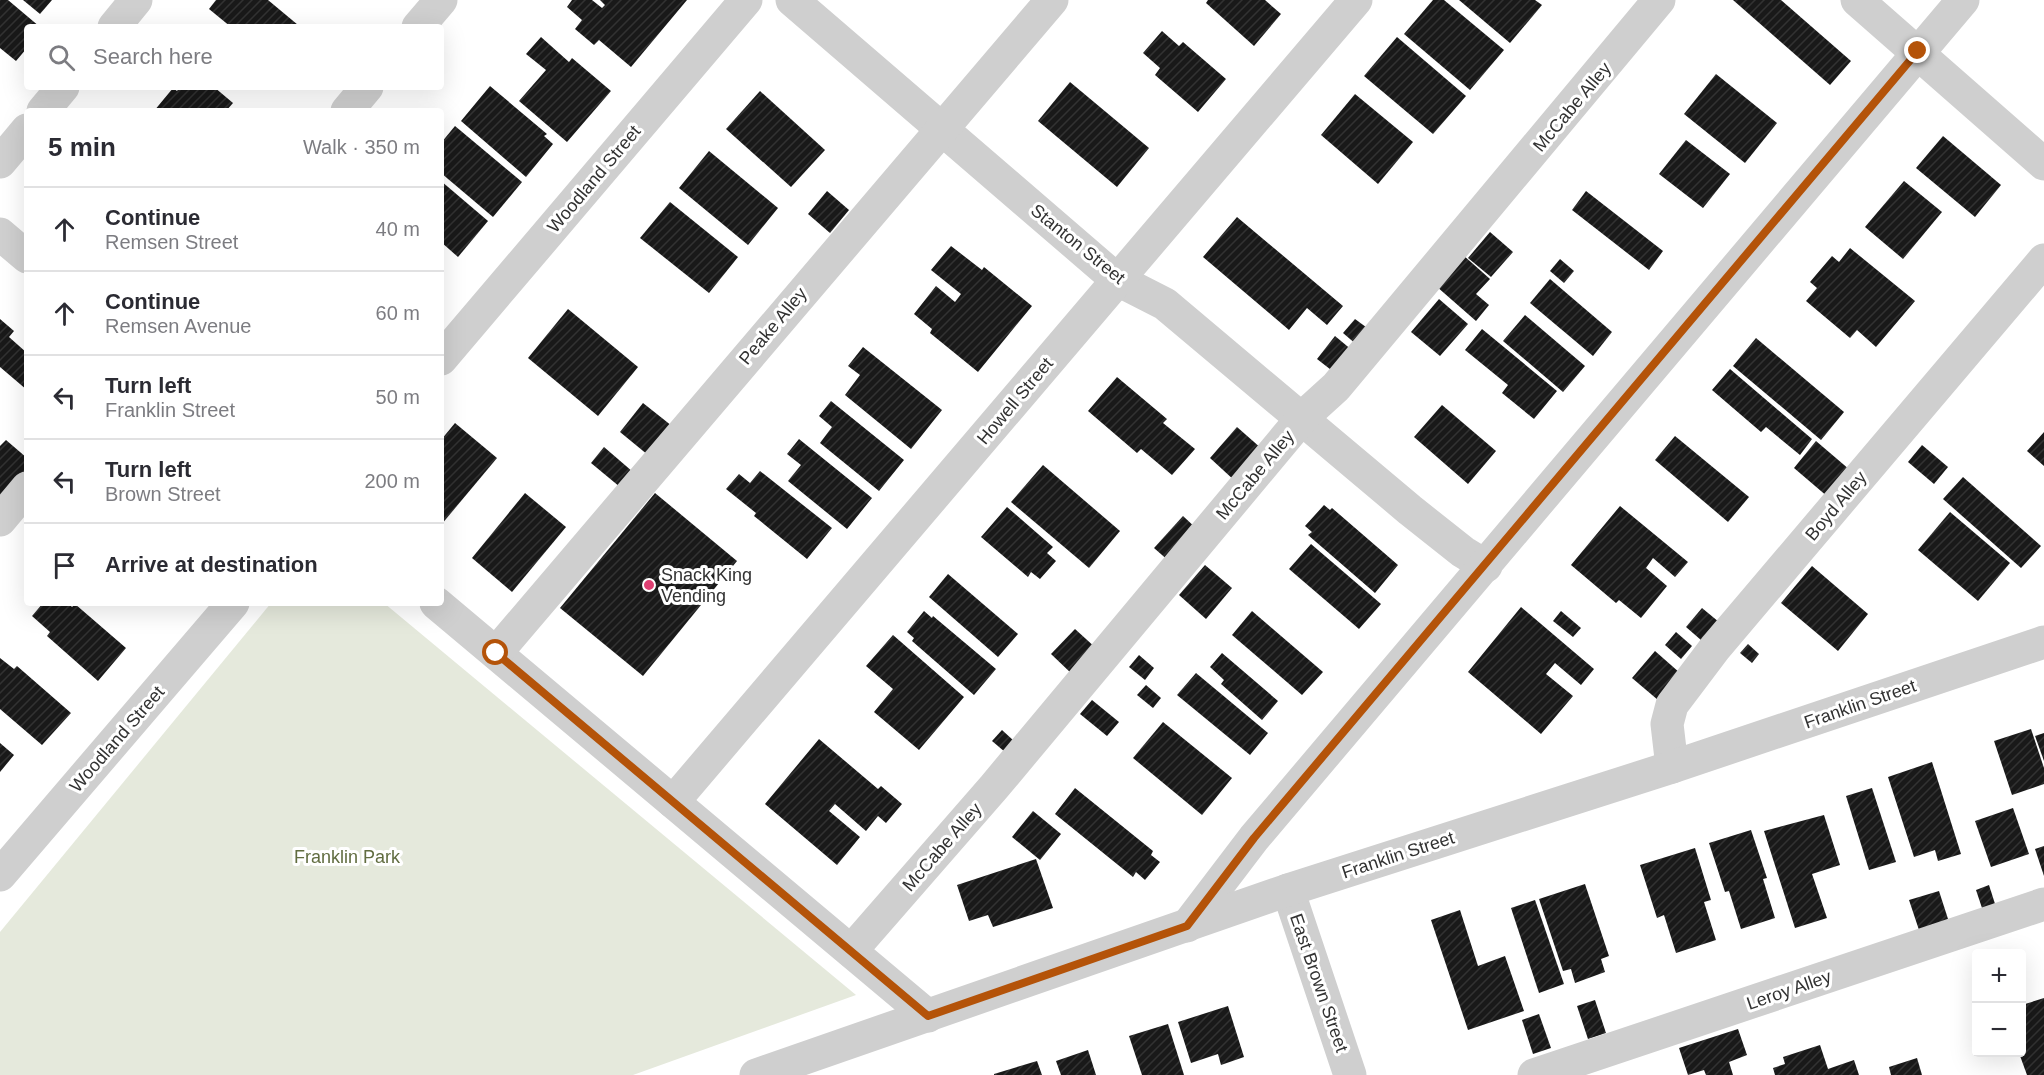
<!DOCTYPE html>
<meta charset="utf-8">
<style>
body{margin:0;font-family:Helvetica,sans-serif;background:#f7f7f7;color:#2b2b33}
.controls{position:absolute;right:18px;bottom:18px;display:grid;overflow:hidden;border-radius:6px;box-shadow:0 6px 24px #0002}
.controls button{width:54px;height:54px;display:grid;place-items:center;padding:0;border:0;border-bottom:2px solid #e1e1e2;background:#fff;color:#2b2b33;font:30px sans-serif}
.stop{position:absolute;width:18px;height:18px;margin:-14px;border:4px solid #b45309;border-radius:50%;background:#fff}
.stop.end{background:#b45309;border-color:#fff;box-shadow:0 2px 6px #0008}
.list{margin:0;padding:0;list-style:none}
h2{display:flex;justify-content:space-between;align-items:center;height:78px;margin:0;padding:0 24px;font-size:26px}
h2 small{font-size:20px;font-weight:400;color:#7c7c81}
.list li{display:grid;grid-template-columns:39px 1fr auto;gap:18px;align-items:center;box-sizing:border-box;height:84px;padding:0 24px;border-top:2px solid #e1e1e2}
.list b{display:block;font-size:22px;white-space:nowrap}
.list p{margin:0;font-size:20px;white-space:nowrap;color:#7c7c81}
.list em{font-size:20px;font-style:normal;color:#7c7c81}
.icon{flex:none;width:33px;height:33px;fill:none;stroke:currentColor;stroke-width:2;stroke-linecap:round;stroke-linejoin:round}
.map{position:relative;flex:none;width:2044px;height:1075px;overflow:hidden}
.search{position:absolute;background:#fff;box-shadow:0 6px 24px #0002;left:24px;top:24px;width:420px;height:66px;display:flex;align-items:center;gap:15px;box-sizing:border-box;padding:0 21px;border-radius:6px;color:#7c7c81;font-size:22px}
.panel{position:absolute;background:#fff;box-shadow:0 6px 24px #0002;left:24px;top:108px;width:420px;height:498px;border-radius:6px}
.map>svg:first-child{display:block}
.green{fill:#e5e9dc}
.building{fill:url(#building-hatch)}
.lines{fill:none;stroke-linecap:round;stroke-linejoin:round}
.minor{stroke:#cfcfcf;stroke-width:33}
.route{stroke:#b45309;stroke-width:8}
.poi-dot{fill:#df3f72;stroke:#fff;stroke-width:2}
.labels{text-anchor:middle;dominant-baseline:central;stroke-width:6;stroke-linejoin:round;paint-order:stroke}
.street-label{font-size:18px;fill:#323232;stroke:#fff}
.poi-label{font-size:18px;fill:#323232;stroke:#fff;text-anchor:start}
.park-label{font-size:18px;fill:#616d40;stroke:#fff}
</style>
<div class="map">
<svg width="2044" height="1075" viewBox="0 0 2044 1075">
<defs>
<pattern id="building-hatch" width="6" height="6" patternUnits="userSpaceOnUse" patternTransform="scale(1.5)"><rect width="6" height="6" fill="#191919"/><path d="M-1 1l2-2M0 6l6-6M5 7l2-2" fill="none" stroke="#323232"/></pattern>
</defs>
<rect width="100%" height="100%" fill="#fff"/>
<path class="green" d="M271 603H384L856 995 633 1075H0V932Z"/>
<g class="building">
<path d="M0 0H8L40 27H27V48L16 61 0 48Z"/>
<path d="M23 0H52L40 14Z"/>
<path d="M216 0H268L298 25 296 27H231L209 9Z"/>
<path d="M572 0H592L602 8 605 5 600 0H687L631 67 599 40 594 45 575 29 582 20 567 7Z"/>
<path d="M1208 0H1265L1281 14 1254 46 1206 3Z"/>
<path d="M1433 0H1444L1504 50 1470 90 1404 34Z"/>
<path d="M1459 0H1535L1542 5 1510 43Z"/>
<path d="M1733 0H1781L1851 61 1830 85Z"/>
<path d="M1162 31 1179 46 1183 42 1226 79 1198 112 1155 75 1160 68 1143 53Z"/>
<path d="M541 37 569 62 572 58 611 91 567 142 519 101 546 70 526 54Z"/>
<path d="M1397 37 1466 96 1433 134 1364 76Z"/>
<path d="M1716 74 1777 123 1745 163 1684 114Z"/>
<path d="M1070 82 1149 148 1117 187 1038 121Z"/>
<path d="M490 86 547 134 544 136 553 144 526 177 461 121Z"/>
<path d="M180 87H214L233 103 226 111H154L173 88 177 91Z"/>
<path d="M760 91 825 150 791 187 726 129Z"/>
<path d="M1355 94 1413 142 1378 184 1321 135Z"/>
<path d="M455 126 522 182 493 217 441 173V143Z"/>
<path d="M1943 136 2001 185 1975 217 1916 168Z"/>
<path d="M1686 140 1730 174 1703 208 1659 174Z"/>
<path d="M709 151 778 208 748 245 679 188Z"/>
<path d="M441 181 488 221 458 257 441 242Z"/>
<path d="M1904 181 1942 212 1903 259 1865 227Z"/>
<path d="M827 191 849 210 830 233 808 214Z"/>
<path d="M1586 191 1663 251 1649 270 1572 210Z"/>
<path d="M670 202 738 257 709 293 640 238Z"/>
<path d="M1237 217 1343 306 1327 325 1307 308 1289 330 1203 257Z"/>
<path d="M1490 232 1513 252 1491 277 1468 258Z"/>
<path d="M951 246 982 270 984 267 1032 306 978 372 930 333 932 329 914 314 936 286 955 302 961 294 931 270Z"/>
<path d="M1850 248 1915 301 1876 347 1857 330 1850 338 1806 301 1817 288 1810 282 1832 256 1839 262Z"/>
<path d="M1463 255 1490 279 1476 294 1489 305 1476 321 1436 286Z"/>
<path d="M1560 259 1574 271 1564 283 1550 271Z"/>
<path d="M1550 279 1612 332 1593 356 1530 303Z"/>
<path d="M1439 299 1468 324 1440 356 1411 332Z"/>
<path d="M568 309 638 367 598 416 528 358Z"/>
<path d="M1525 315 1585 366 1563 392 1503 341Z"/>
<path d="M0 319 14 331 9 337 27 353V390L0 367Z"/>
<path d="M1355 319 1370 330 1357 345 1343 333Z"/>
<path d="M1482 329 1557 391 1534 419 1502 393 1508 385 1465 350Z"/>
<path d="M1335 336 1353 351 1335 373 1317 359Z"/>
<path d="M1756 338 1844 412 1821 440 1733 366Z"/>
<path d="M863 347 942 410 911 449 845 395 860 375 848 366Z"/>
<path d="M1730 369 1812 439 1800 455 1766 427 1761 432 1712 390Z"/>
<path d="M1117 377 1167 419 1163 423 1195 449 1172 475 1141 449 1137 453 1088 411Z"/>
<path d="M831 401 904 460 879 491 820 443 832 427 819 416Z"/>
<path d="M643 403 672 426 648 455 620 432Z"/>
<path d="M1442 405 1496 451 1468 484 1414 437Z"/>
<path d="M455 423 497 458 441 525V440Z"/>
<path d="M1237 427 1262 449 1235 481 1210 458Z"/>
<path d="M2044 432V466L2027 451Z"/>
<path d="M1675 436 1749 497 1728 522 1655 460Z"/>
<path d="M799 439 872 498 847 529 788 481 801 465 787 454Z"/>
<path d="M6 440 27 458V475L0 506V446Z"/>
<path d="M1816 441 1857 476 1835 503 1794 468Z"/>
<path d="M1922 445 1948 467 1934 484 1908 462Z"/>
<path d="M604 447 633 472 620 487 591 463Z"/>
<path d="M1043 465 1120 531 1089 568 1011 502Z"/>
<path d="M760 471 832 528 807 559 754 516 756 513 726 489 739 474 750 483Z"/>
<path d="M1963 477 2041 546 2021 568 1943 499Z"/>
<path d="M525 493 566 527 512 592 472 558Z"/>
<path d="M655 493 737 561 643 676 560 608Z"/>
<path d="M1324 505 1330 510 1332 508 1398 565 1375 593 1308 535 1312 532 1305 526Z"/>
<path d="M1620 506 1688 562 1675 577 1653 558 1646 568 1667 586 1641 618 1619 600 1616 603 1571 565Z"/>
<path d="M1007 507 1053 547 1047 553 1056 561 1040 579 1031 572 1028 577 981 537Z"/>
<path d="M1950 512 2010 563 1978 601 1918 550Z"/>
<path d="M1183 516 1198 530 1170 562 1154 548Z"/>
<path d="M1311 544 1381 604 1359 629 1289 569Z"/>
<path d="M1205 565 1232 588 1206 619 1179 595Z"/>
<path d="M1812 566 1868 614 1838 651 1781 603Z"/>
<path d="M948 574 1018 634 998 657 929 597Z"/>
<path d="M43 603H68L72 607 75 604 126 648 98 681 47 636 50 632 32 616Z"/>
<path d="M1521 607 1594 669 1581 685 1555 663 1546 674 1573 696 1541 734 1468 672Z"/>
<path d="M1702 608 1725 627 1709 647 1686 627Z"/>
<path d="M924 611 932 618 933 616 996 669 974 695 912 641 914 638 907 632Z"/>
<path d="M1252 611 1323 672 1302 695 1232 635Z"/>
<path d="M1561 611 1581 628 1573 637 1553 621Z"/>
<path d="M1075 629 1097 649 1073 675 1051 654Z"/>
<path d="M1676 632 1692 646 1681 659 1665 645Z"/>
<path d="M893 635 964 697 919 750 874 712 893 689 866 666Z"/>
<path d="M1748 644 1759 654 1752 663 1740 653Z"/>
<path d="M1655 651 1680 673 1658 700 1632 678Z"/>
<path d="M1222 653 1278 701 1262 720 1221 684 1224 680 1210 667Z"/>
<path d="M1139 655 1154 668 1145 680 1129 667Z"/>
<path d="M0 658 14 669 17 666 71 713 42 745 0 709Z"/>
<path d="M1196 673 1268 733 1250 755 1177 695Z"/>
<path d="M1146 685 1161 698 1153 708 1137 695Z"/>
<path d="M1092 700 1119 722 1107 736 1080 714Z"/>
<path d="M1163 722 1232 778 1202 815 1133 758Z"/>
<path d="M2031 729 2044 768V784L2012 795 1994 741Z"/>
<path d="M1002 730 1014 741 1005 752 992 741Z"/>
<path d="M2044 733V761L2035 736Z"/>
<path d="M819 739 878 789 881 786 902 804 886 823 878 816 866 831 835 804 829 811 860 837 837 865 765 804Z"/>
<path d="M0 743 14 755 0 772Z"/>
<path d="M1932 762 1961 854 1938 861 1935 850 1914 857 1888 777Z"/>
<path d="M1075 788 1153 851 1151 855 1160 862 1145 880 1136 872 1133 877 1055 814Z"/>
<path d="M1872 788 1896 862 1869 870 1846 796Z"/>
<path d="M2013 808 2029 854 1991 867 1975 821Z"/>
<path d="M1033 811 1061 834 1040 860 1012 837Z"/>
<path d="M1824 815 1840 865 1812 874 1827 918 1795 928 1764 831Z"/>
<path d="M1751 830 1767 878 1763 879 1775 918 1741 929 1729 891 1725 892 1709 843Z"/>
<path d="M2044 846V876L2035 849Z"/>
<path d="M1695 848 1711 900 1704 902 1716 940 1676 953 1664 915 1657 918 1640 865Z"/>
<path d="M1036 859 1053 908 993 927 988 915 969 921 957 885Z"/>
<path d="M1585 884 1609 956 1601 959 1605 972 1575 983 1571 969 1563 971 1539 899Z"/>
<path d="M1989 885 1996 907 1983 911 1976 890Z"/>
<path d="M1939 891 1949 922 1920 933 1909 900Z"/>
<path d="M1535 900 1564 984 1539 993 1511 908Z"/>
<path d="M1460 910 1478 966 1505 956 1524 1011 1468 1030 1431 920Z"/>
<path d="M2044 998V1075H2027L2019 1053 2022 1005Z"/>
<path d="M1595 1000 1606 1033 1588 1039 1577 1006Z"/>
<path d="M1228 1006 1244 1057 1221 1065 1218 1054 1191 1063 1178 1022Z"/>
<path d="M1539 1014 1551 1048 1533 1054 1522 1020Z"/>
<path d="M1168 1024 1184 1075H1142L1129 1036Z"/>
<path d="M1738 1029 1747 1055 1729 1062 1733 1075H1706L1704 1070 1688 1075 1679 1048Z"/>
<path d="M1820 1045 1828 1069 1854 1060 1859 1075H1775L1773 1068 1785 1064 1783 1057Z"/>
<path d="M1088 1050 1096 1075H1061L1056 1061Z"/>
<path d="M1917 1058 1922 1075H1891L1889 1067Z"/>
<path d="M1037 1061 1042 1075H994V1074Z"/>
</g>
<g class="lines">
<g class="minor">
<path d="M792 0 1116 279 1165 304 1410 510 1463 552 1486 566"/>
<path d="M1857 0 2044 164"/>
<path d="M114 27 136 0"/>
<path d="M418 27 441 0"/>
<path d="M43 111 63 87"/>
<path d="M347 111 367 87"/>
<path d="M0 162 27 130"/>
<path d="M0 234 27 257"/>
<path d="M441 359 746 0"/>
<path d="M0 520 27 488"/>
<path d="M436 603 928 1016"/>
<path d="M496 653 1052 0"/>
<path d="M1672 767 1667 724 1672 705 1715 648 2044 260"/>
<path d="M673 802 1356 0"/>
<path d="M0 875 233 603"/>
<path d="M1288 890 1350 1075"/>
<path d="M1187 926 1254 838 1963 0"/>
<path d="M851 951 994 787 1303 417 1336 387 1659 0"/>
<path d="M756 1075 1288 890 1672 767 2044 642"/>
<path d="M1534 1075 2044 904"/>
</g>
</g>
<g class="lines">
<path class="route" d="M496 653 928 1016 1187 926 1254 838 1918 51"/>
</g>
<circle class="poi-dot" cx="649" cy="585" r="6"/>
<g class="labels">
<g class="street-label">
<text transform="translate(1572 107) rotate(-50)">McCabe Alley</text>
<text transform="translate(594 179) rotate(-50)">Woodland Street</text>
<text transform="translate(1078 244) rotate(39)">Stanton Street</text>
<text transform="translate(773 326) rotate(-50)">Peake Alley</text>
<text transform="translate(1015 401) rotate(-50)">Howell Street</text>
<text transform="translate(1255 475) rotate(-50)">McCabe Alley</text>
<text transform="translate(1836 506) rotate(-50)">Boyd Alley</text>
<text transform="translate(1860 704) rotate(-19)">Franklin Street</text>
<text transform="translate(117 739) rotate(-49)">Woodland Street</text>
<text transform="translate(942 847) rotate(-49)">McCabe Alley</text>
<text transform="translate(1398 855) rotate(-18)">Franklin Street</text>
<text transform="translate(1319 983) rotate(71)">East Brown Street</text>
<text transform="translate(1789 990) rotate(-19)">Leroy Alley</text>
</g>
<g class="poi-label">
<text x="661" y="575">Snack King<tspan x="661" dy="21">Vending</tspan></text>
</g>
<g class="park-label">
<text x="347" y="857">Franklin Park</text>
</g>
</g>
</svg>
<div class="controls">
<button>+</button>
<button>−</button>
</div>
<div class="stop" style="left:496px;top:653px"></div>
<div class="stop end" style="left:1918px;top:51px"></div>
<div class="search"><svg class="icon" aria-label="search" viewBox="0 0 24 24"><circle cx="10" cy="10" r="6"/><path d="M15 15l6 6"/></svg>Search here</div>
<section class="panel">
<h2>5 min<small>Walk · 350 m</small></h2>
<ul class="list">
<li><svg class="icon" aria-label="ahead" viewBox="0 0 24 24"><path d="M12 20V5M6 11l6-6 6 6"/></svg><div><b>Continue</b><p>Remsen Street</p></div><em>40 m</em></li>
<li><svg class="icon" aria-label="ahead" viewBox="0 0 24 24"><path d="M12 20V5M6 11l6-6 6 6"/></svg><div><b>Continue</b><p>Remsen Avenue</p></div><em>60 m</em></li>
<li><svg class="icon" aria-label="left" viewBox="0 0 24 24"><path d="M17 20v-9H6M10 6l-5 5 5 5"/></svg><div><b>Turn left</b><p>Franklin Street</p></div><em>50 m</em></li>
<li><svg class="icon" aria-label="left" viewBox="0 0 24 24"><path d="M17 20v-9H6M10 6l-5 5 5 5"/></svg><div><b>Turn left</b><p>Brown Street</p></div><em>200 m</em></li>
<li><svg class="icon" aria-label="arrive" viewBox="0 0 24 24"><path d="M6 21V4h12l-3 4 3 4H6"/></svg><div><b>Arrive at destination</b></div></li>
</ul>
</section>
</div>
